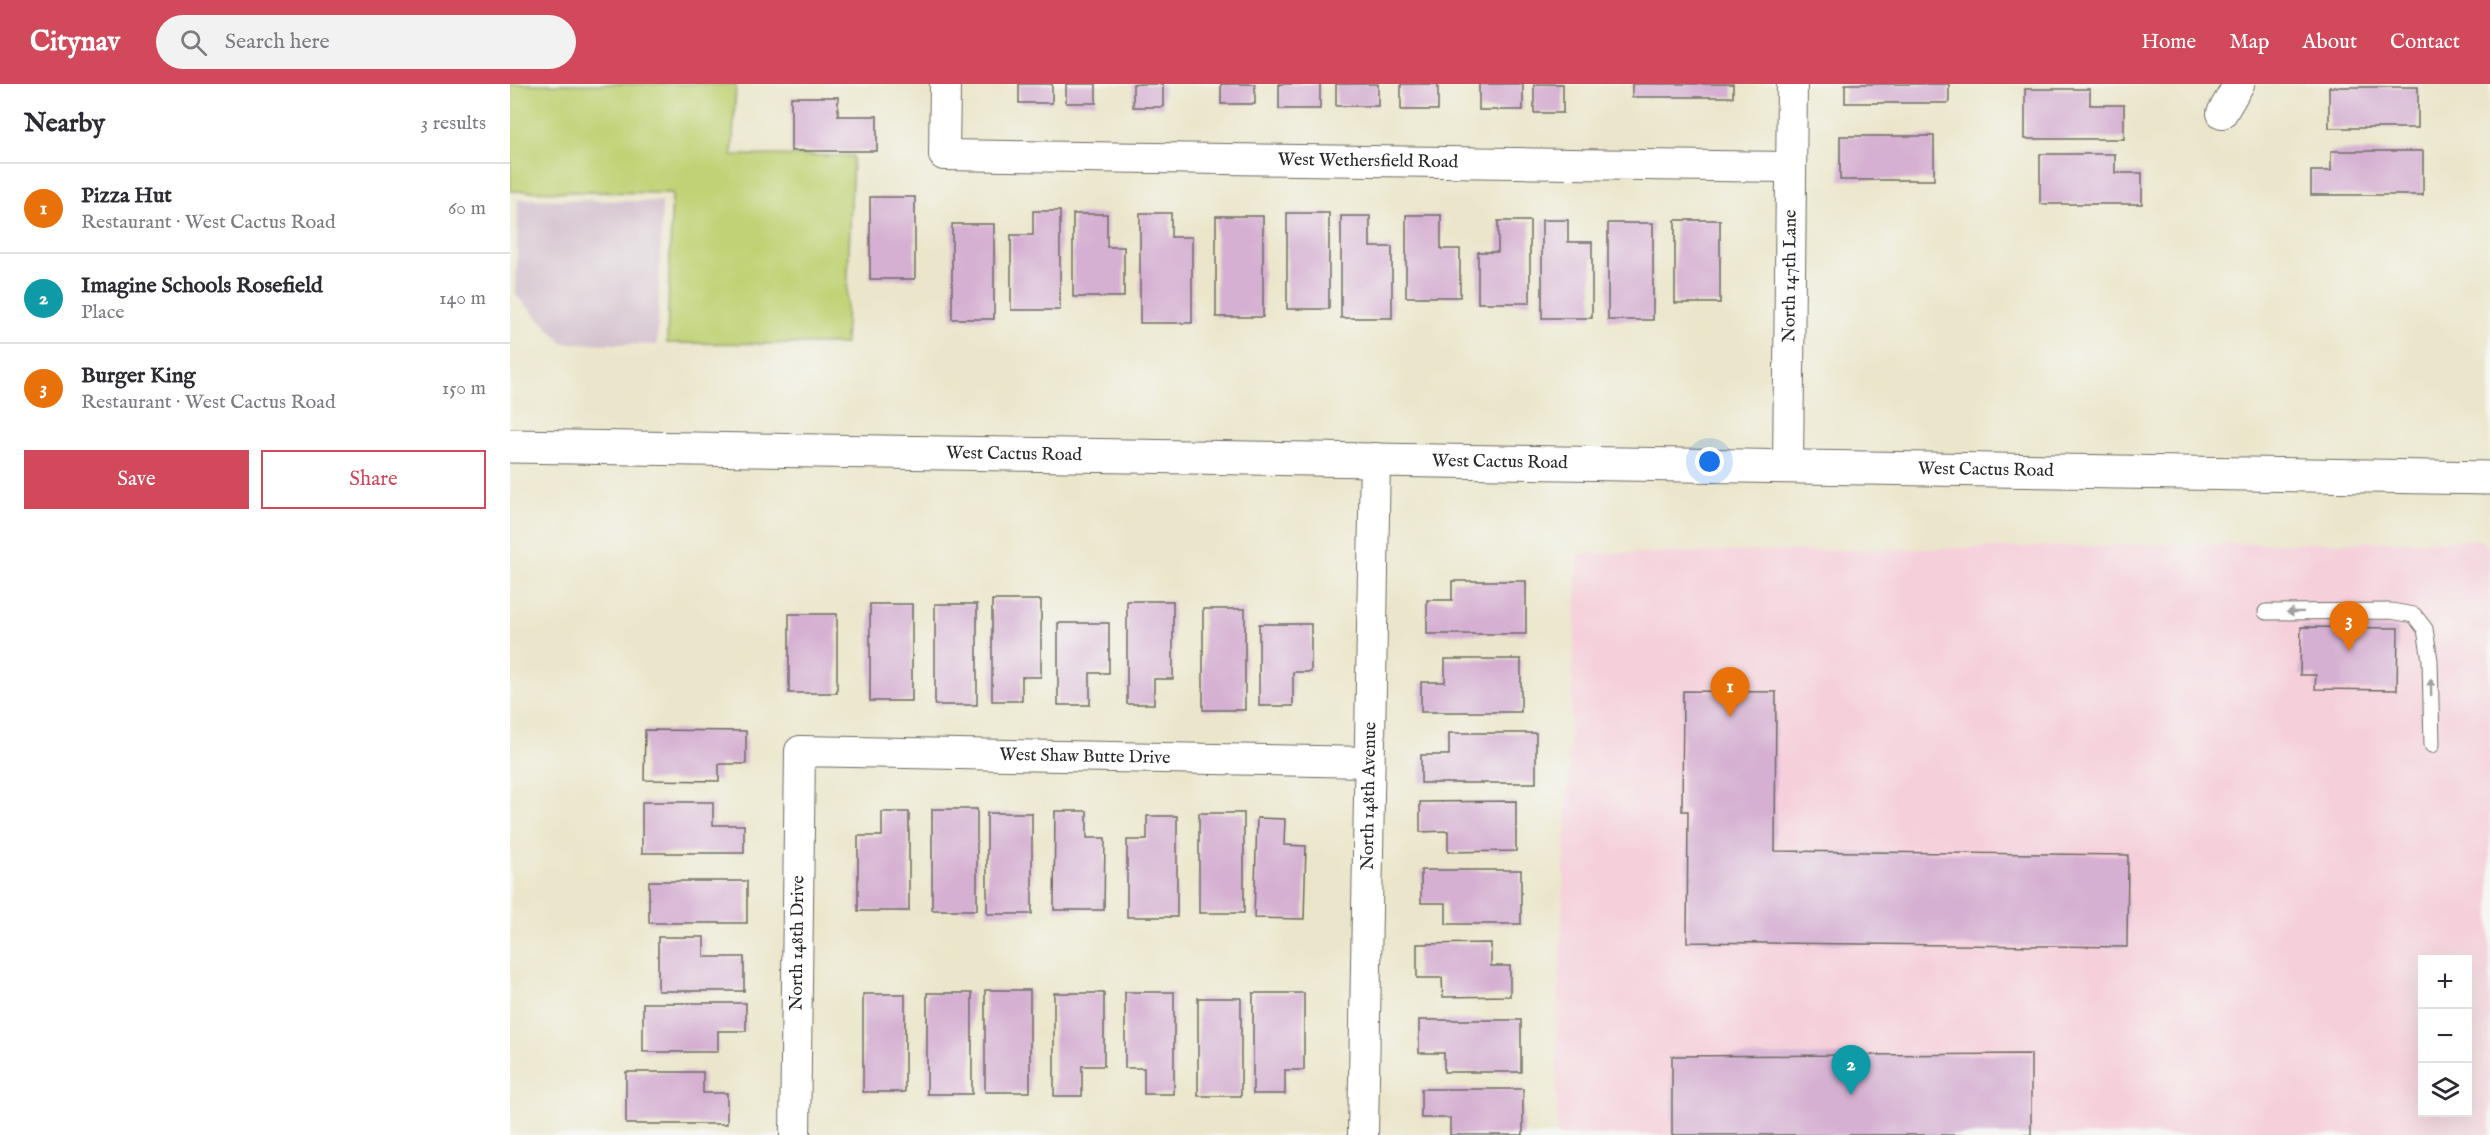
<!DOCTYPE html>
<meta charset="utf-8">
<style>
body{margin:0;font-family:"IM FELL English",serif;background:#f2f2f3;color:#2b2b33}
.controls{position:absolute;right:18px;bottom:18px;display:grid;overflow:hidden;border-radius:0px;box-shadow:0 6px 24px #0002}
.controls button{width:54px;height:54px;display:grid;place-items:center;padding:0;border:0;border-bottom:2px solid #e1e1e2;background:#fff;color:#2b2b33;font:30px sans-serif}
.you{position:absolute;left:1200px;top:378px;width:21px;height:21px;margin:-15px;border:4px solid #fff;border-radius:50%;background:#1a73e8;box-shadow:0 0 0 9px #1a73e833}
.badge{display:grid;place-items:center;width:39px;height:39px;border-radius:50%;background:#d1495b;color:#fff;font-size:20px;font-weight:700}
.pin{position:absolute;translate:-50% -50px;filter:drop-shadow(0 2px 3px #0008)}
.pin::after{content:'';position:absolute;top:32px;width:21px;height:18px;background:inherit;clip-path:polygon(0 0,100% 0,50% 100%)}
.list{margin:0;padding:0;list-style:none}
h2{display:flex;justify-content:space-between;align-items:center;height:78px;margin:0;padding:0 24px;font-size:26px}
h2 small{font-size:20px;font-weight:400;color:#7c7c81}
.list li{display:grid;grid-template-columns:39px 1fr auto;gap:18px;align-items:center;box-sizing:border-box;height:90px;padding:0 24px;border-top:2px solid #e1e1e2}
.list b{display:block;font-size:22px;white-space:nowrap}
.list p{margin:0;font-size:20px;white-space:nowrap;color:#7c7c81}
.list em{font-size:20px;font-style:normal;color:#7c7c81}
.actions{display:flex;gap:12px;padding:18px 24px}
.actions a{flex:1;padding:14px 0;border:2px solid #d1495b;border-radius:0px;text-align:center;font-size:21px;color:#d1495b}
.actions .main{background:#d1495b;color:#fff}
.icon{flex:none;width:33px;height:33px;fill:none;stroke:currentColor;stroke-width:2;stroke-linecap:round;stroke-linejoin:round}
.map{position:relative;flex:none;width:1980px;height:1051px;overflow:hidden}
header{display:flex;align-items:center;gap:36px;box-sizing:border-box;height:84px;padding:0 30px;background:#d1495b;color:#fff}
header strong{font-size:28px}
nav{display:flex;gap:33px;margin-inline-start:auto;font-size:21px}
.search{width:420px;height:54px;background:#f2f2f3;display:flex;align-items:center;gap:15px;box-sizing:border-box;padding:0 21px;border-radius:33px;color:#7c7c81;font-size:22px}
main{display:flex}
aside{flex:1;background:#fff}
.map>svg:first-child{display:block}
.built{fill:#f5cfda;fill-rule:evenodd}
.industrial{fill:#d1bdcb}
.green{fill:#c0d275;stroke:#767e50;stroke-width:1.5}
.building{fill:#d5b0d2}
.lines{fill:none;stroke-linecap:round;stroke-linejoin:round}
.service-casing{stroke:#6e6c63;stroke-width:17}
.minor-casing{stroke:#6e6c63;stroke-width:32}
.secondary-casing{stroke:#6e6c63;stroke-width:35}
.service{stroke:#fff;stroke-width:15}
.minor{stroke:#fff;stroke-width:30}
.secondary{stroke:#fff;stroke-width:33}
.oneway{fill:#a0a0a0}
.labels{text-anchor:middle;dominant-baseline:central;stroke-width:4.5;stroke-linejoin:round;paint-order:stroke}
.street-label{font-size:18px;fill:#2b2b2b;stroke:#f6f6f2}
</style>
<header>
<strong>Citynav</strong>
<div class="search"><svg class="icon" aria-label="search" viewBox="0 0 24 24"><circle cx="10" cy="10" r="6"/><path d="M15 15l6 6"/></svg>Search here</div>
<nav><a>Home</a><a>Map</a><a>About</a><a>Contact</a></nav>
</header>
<main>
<aside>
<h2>Nearby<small>3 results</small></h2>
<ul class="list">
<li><span class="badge" style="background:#e8710a">1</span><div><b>Pizza Hut</b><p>Restaurant · West Cactus Road</p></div><em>60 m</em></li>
<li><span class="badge" style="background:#0f9aa8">2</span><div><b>Imagine Schools Rosefield</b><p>Place</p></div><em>140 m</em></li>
<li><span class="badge" style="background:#e8710a">3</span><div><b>Burger King</b><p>Restaurant · West Cactus Road</p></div><em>150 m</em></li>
</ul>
<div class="actions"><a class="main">Save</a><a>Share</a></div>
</aside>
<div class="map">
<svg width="1980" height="1051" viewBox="0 0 1980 1051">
<rect width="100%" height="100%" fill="#f6f6f2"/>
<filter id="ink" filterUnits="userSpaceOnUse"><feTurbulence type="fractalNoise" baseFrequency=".0167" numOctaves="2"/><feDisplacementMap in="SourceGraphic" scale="12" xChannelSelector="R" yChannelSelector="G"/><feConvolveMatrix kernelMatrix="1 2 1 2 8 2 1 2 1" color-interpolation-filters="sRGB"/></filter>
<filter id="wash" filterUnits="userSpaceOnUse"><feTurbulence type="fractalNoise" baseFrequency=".008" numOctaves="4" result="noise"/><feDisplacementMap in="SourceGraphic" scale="24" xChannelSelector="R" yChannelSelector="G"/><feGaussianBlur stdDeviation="1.35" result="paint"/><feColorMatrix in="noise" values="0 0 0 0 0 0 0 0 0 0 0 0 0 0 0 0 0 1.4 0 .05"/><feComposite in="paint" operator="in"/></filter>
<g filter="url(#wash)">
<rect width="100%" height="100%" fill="#ebe6cb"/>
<path class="built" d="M1972 456 1980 464V1051H1047V953L1068 470ZM1912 876H1958V1028H1912Z"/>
<path class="industrial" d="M8 115 152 118 147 261 53 259 6 211Z"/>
<path class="green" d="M0 0H226L222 71 343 72 335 260 157 259 162 109 0 107Z"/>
<g id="blocks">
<g class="building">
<rect x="509" y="0" width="33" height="19"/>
<rect x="556" y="0" width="30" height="19"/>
<rect x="623" y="0" width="30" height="23"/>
<rect x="711" y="0" width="34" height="20"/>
<rect x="769" y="0" width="41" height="25"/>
<rect x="826" y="0" width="42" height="22"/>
<rect x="891" y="0" width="37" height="26"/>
<rect x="969" y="0" width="44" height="26"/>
<rect x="1024" y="0" width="29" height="29"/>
<rect x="1122" y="0" width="101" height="13"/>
<rect x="1335" y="0" width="104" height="19"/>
<rect x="1819" y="3" width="89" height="41"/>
<path d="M1515 5H1580V21H1614V55H1515Z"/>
<path d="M281 13H328V32H367V67H281Z"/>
<rect x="1330" y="52" width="94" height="44"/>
<path d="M1821 67H1913V111H1801V87H1821Z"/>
<path d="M1530 70H1605V89H1632V120H1530Z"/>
<rect x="360" y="113" width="45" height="82"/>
<path d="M523 127H550V226H501V151H523Z"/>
<path d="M630 129H661V153H682V239H630Z"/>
<rect x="777" y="129" width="42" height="96"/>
<path d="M563 130H597V163H614V213H563Z"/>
<path d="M896 131H931V165H950V213H896Z"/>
<rect x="706" y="132" width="47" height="101"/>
<path d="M831 132H860V163H882V234H831Z"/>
<path d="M1032 136H1058V158H1082V234H1032Z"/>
<rect x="1165" y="136" width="45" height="83"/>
<path d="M988 137H1020V219H968V168H988Z"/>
<rect x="1098" y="139" width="45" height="97"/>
<rect x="442" y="140" width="42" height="95"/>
<path d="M942 497H1016V550H917V516H942Z"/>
<path d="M482 516H531V593H512V617H482Z"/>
<path d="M617 517H663V595H644V620H617Z"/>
<rect x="360" y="520" width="42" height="97"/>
<rect x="425" y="520" width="42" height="101"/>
<rect x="693" y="525" width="42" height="101"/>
<rect x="279" y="530" width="48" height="79"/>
<path d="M548 539H599V589H580V621H548Z"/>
<path d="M749 540H801V588H783V622H749Z"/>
<path d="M1791 543 1888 544 1887 606 1805 605 1806 591H1790Z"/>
<path d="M935 575H1011V628H911V598H935Z"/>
<path d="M1173 607 1266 608 1265 767 1618 771 1617 863 1177 858 1178 727H1172Z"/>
<path d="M135 646 236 647V680H209V697L134 696Z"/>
<path d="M939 649H1026V699H911V671H939Z"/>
<path d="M1006 717V767L938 768V747L910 748V718Z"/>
<path d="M132 718H203V741H234V769H132Z"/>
<rect x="422" y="725" width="45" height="101"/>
<path d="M545 727H577V754H595L594 826H544Z"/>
<path d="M372 728H399V827H348V752H372Z"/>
<rect x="477" y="729" width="45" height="101"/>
<rect x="689" y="729" width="45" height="100"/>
<path d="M637 732H667V833H617V756H637Z"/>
<path d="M747 734 775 735 774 761 796 762 794 835 744 834Z"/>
<path d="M911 786H1011V840H936V819H911Z"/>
<rect x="139" y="797" width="98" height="42"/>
<path d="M148 853H194V873H234V907H148Z"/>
<path d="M981 859V882H1000V912L933 913 932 894H907V860Z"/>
<rect x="475" y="906" width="45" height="102"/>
<path d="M615 908H664V1010H634V984H615Z"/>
<rect x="417" y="909" width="45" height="101"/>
<path d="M544 909H594V982H572V1012H544Z"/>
<path d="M743 909H794V986H775V1010H743Z"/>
<rect x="353" y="910" width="42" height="98"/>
<rect x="688" y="914" width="43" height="98"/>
<path d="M133 919H236V947H208V968H133Z"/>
<path d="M909 936H1011V988H934V969H909Z"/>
<path d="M1521 970V1051H1162V972Z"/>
<path d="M116 988H193V1009H217V1040H116Z"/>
<path d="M911 1005H1013V1051H940V1034H911Z"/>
</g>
</g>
</g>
<g filter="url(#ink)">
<use href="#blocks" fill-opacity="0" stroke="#6e6c63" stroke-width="1.5"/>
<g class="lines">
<g class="service-casing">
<path id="service" d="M1756 528 1881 527 1904 531 1915 545 1920 576 1922 661"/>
</g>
<g class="minor-casing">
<g id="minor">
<path id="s1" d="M435 0 434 71 1280 83"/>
<path d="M1712 29 1729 0"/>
<path id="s2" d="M1278 382 1282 0"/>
<path id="s3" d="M285 1051 290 667 859 678"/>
<path id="s4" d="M853 1051 865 374"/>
</g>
</g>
<g class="secondary-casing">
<g id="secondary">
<path id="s5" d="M0 362 1980 394"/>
</g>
</g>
<use href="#service" class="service"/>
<use href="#minor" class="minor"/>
<use href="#secondary" class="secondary"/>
</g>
<defs><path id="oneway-solid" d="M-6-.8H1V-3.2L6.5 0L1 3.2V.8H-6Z" transform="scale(1.5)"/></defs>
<g class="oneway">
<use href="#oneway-solid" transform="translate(1785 528) rotate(179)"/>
<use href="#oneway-solid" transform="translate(1921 603) rotate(-91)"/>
</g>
</g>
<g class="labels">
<g class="street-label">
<text stroke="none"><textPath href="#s1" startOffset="495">West Wethersfield Road</textPath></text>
<text stroke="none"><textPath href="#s2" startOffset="190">North 147th Lane</textPath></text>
<text stroke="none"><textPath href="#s5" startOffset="504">West Cactus Road</textPath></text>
<text stroke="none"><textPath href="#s5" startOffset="990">West Cactus Road</textPath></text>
<text stroke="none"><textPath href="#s5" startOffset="1476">West Cactus Road</textPath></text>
<text stroke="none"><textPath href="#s3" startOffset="669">West Shaw Butte Drive</textPath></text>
<text stroke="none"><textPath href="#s4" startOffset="339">North 148th Avenue</textPath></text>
<text stroke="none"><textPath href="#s3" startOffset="192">North 148th Drive</textPath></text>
</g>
</g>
</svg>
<div class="controls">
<button>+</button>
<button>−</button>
<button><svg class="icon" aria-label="layers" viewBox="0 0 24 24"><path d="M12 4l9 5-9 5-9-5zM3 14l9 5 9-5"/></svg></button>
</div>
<div class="you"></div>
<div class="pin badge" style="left:1220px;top:633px;background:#e8710a">1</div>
<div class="pin badge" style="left:1341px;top:1011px;background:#0f9aa8">2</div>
<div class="pin badge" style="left:1839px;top:567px;background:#e8710a">3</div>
</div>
</main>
